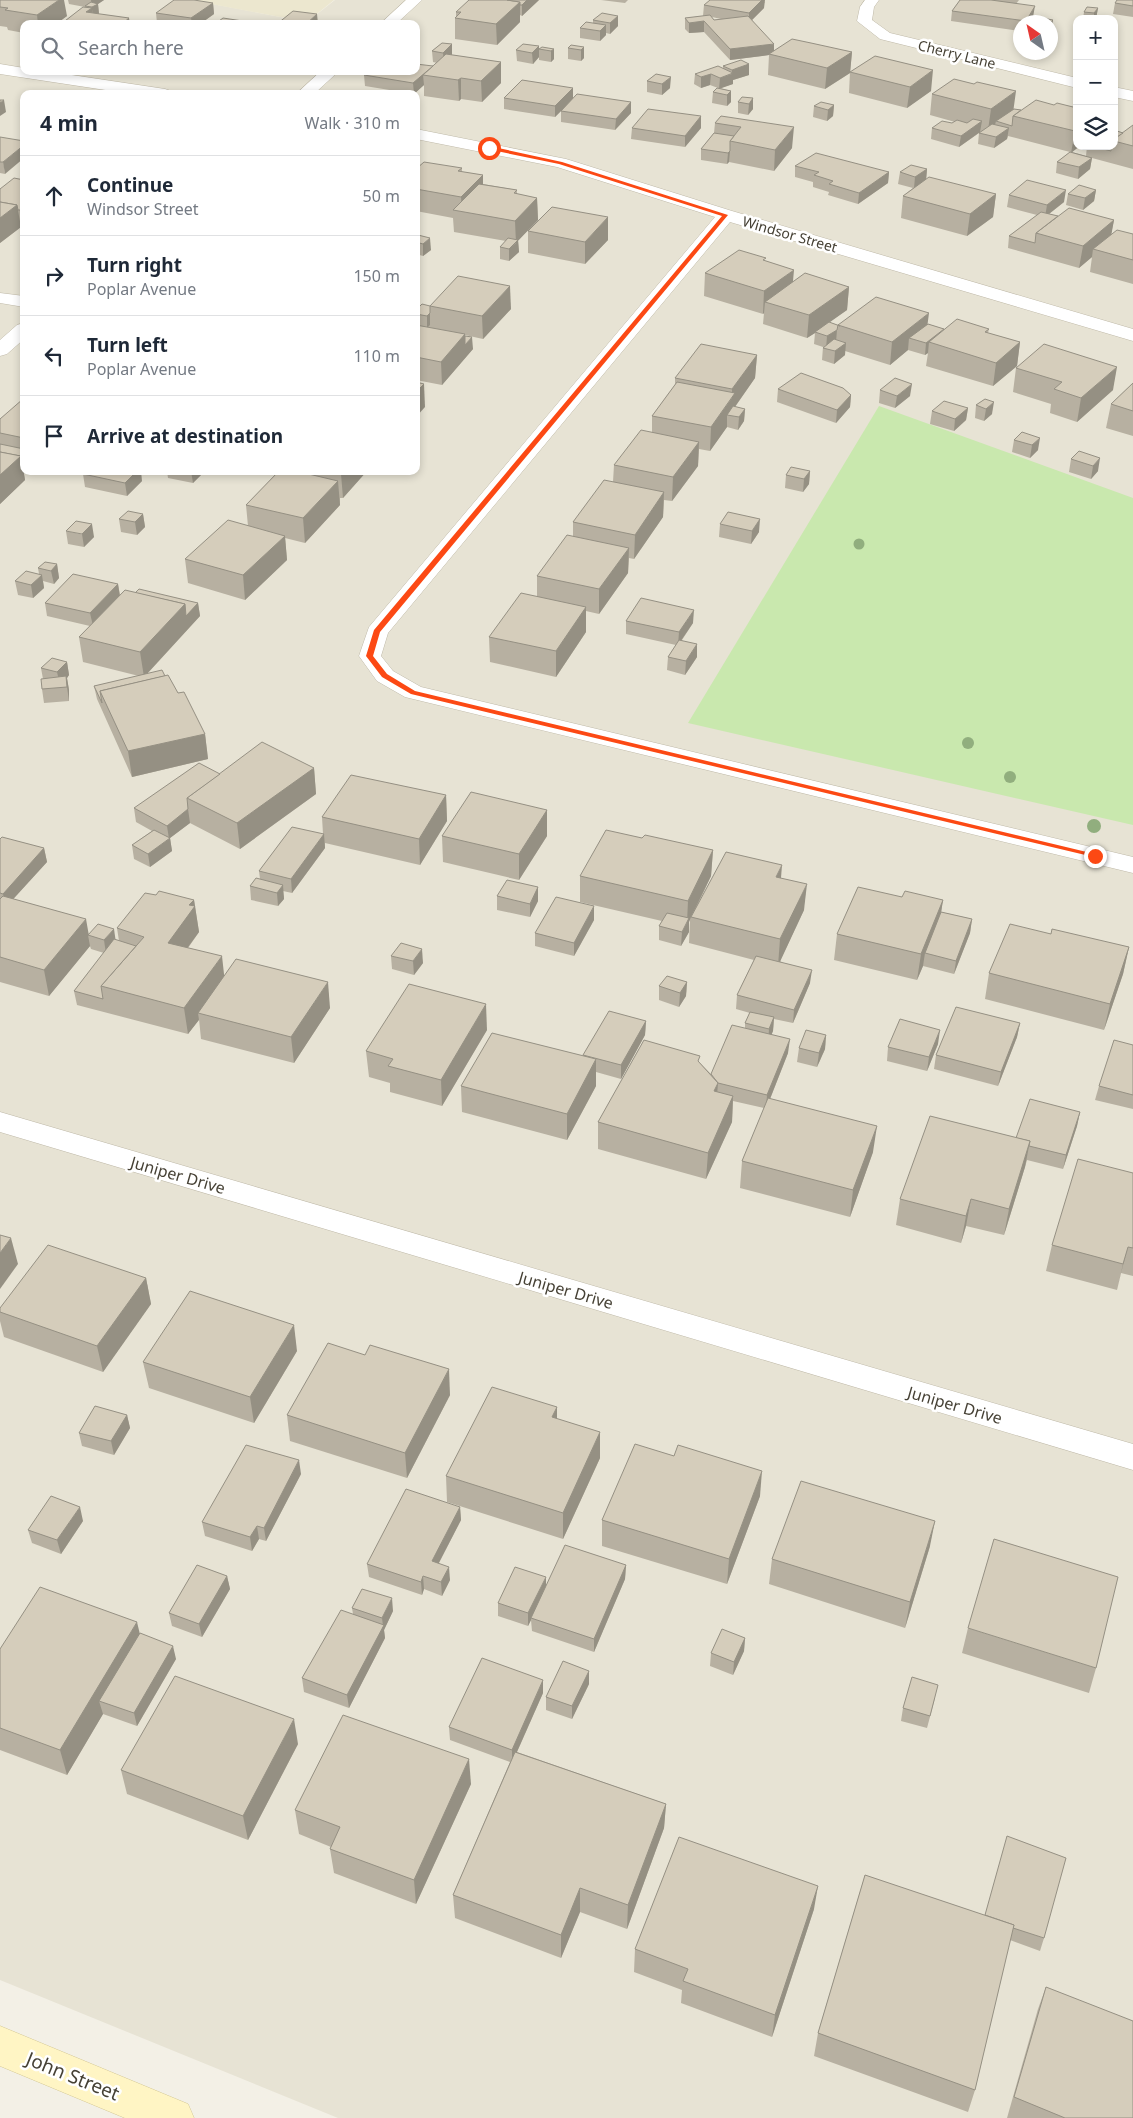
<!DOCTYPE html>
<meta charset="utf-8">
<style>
body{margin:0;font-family:"Noto Sans",sans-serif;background:#f2f2f3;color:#1f2937}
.controls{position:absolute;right:15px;top:15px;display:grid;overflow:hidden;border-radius:10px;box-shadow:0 2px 8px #0003}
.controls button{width:45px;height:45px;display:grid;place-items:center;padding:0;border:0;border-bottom:1px solid #e0e1e3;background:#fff;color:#1f2937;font:25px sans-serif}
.compass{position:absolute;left:1013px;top:15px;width:45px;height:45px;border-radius:50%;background:#fff;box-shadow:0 2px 8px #0003;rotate:326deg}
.stop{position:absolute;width:15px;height:15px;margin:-11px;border:4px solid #fc4914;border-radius:50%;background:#fff}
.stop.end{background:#fc4914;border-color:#fff;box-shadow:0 1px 5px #0008}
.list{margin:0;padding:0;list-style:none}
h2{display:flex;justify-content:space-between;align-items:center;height:65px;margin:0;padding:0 20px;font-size:21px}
h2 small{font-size:16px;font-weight:400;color:#747a83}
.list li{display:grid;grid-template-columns:32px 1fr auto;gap:15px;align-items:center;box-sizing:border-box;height:80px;padding:0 20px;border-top:1px solid #e0e1e3}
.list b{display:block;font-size:19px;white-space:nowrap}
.list p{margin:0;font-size:16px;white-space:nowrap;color:#747a83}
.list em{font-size:16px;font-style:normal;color:#747a83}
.icon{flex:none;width:28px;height:28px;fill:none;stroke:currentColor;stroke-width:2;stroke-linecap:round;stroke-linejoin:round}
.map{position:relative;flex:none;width:1133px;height:2118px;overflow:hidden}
.search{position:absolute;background:#fff;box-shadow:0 2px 8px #0003;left:20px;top:20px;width:400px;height:55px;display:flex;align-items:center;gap:12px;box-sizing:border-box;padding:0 18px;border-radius:10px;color:#747a83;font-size:19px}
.panel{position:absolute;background:#fff;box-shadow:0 2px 8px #0003;left:20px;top:90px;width:400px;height:385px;border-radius:10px}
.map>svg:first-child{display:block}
.residential{fill:#e7e3d4;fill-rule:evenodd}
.education{fill:#ece7cf}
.green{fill:#c9e8ae}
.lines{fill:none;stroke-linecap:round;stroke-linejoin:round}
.minor-casing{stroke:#bfb9a8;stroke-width:1}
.tertiary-casing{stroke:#bfb9a8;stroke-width:1}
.secondary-casing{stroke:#d4c895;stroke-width:1}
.minor{fill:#fff;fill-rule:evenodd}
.tertiary{fill:#fff;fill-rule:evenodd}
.secondary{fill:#fff5c4;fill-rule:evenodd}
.tree{fill:#91ae7e}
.wall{fill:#b7b0a1;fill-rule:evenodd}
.shaded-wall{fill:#959083}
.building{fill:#d5cdbb;stroke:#959083}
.route{fill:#fc4914}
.labels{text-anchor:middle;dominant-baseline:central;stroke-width:5;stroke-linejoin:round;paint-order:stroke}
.far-street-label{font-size:14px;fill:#464135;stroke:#fff}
.street-label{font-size:16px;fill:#464135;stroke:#fff}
.near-street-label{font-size:19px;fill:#464135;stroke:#fff}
</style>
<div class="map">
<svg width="1133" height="2118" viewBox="0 0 1133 2118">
<rect width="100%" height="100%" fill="#f3f0e6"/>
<path class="residential" d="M0 0H191L307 22 335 0H1133V2118H338L0 1980ZM1077 19H1114V146H1077ZM1020 22H1050V52H1020ZM24 24H416V71H24ZM24 94H416V471H24Z"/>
<path class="education" d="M190 0H334L307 22Z"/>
<path class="green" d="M879 406 1133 498V825L688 723Z"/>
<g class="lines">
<g class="minor-casing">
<g id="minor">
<path d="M865 0H879L874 7 872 20 890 33 1077 78V88L880 39 857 21 860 7Z"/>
<path d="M0 64 24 68V71H45L165 89 171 91 173 94H132L0 74Z"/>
<path d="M1114 87 1133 91V101L1114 97Z"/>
<path d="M416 129 566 159 732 211 1133 329V341L730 222 388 633 381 656 393 671 421 687 1133 857V873L405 697 377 681 359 656 369 627 715 217 557 167 416 139Z"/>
<path d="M0 293 24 296V307L0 303Z"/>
<path d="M0 1112 1133 1444V1470L0 1132Z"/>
</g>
</g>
<g class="tertiary-casing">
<g id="tertiary">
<path d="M406 0H422L396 24H380Z"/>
<path d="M321 71H339L314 94H296Z"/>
<path d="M24 323V339L7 354 0 356V340L17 325Z"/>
</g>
</g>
<g class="secondary-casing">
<path id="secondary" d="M0 2026 188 2104 194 2118H125L0 2066Z"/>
</g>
<use href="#minor" class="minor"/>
<use href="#tertiary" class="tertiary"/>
<use href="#secondary" class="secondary"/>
</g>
<g class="tree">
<circle cx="859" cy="544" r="5.5"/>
<circle cx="968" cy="743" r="6"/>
<circle cx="1010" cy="777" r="6"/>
<circle cx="1094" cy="826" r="7"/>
</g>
<g class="wall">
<path d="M0 0 67 16 56 24H24V33L8 30 7 27 0 26Z"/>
<path d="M68 0H104L98 4 99 14 61 24 85 7 69 4Z"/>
<path d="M539 0 522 16 520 15V22L497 45 455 39V18L456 17V12Z"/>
<path d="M601 0H628L625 3Z"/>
<path d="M960 0H1019L1016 4 1033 17 1030 22H1020V31L951 21 952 11Z"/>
<path d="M1133 0V17L1113 14 1115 3Z"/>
<path d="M765 2 764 3V8L752 20 774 51 852 52 850 73 825 89 768 75 769 55 730 60 704 32 689 33 685 29V18L703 16 704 5ZM712 17 721 19 714 20Z"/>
<path d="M213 3 214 14 200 24 157 23 156 13Z"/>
<path d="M1098 8 1096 19H1083L1084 12Z"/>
<path d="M618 16V26L610 34 606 33V35L600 41 580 38V28L593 23V20Z"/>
<path d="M442 43 452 55 501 62V83L482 102 461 99 459 101 424 96V85L414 94 365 86 364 75 433 66 437 63 433 62 432 51Z"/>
<path d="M584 47V58L581 61 568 59V48Z"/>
<path d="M539 49H554V59L551 62 539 60V57L533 64 517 61 516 50Z"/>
<path d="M749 64V75L733 80V84L720 88 731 91V102L727 106 712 103 713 92 718 88 710 85 701 88 694 84 695 74 723 68V66Z"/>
<path d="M850 72 931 91 907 108 849 93Z"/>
<path d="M656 74 670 88 662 95 647 92V81Z"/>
<path d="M932 94 1021 110 1054 105 1077 108V146L1072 152 1086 156 1087 146H1114V130L1123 133 1133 125V169L1092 158 1090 169 1078 179 1056 173 1057 162 1070 152 1008 136 1007 139 994 148 978 144 979 133 959 147 931 139 932 128 952 123 955 122 930 115Z"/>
<path d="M504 98H573L631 102V113L615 130 561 122V111L555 117 504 109Z"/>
<path d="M753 98V109L748 115 738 113V102Z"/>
<path d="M834 105 833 116 827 121 813 117 814 106Z"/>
<path d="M701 116V128L685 147 631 139 632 128Z"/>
<path d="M721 116 792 148 774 171 729 162 727 164 701 160V149L714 133 715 123Z"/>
<path d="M0 137 5 174 0 173Z"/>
<path d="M795 166 889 172 888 183 858 204 828 195 829 192 813 187V182L795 177Z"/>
<path d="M462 168V172L483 175V184L517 190V194L537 198 538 220 518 240 519 252 509 261 500 259V247L506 241 454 232 453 218 416 211V169Z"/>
<path d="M927 169 926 179 996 194 993 217 967 236 901 218 903 196 913 188 898 184 900 172Z"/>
<path d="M24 180V222L20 221 21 227 0 243V189Z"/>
<path d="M1096 190 1094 201 1083 210 1066 205 1068 194Z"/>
<path d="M1009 195 1064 202 1049 214 1058 216 1114 220 1111 234H1133V284L1090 272 1092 257 1079 268 1008 248 1009 236 1037 215 1007 207Z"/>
<path d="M528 231 608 240 585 264 528 253Z"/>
<path d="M416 236 431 250 423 256 416 254Z"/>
<path d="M766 261 793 282 849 287 847 310 829 322 838 325 928 324 944 329H989L988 333 1020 342 1017 366 993 386 926 366 928 353 925 355 908 350 890 365 845 351V355L834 364 822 360 823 347 814 344 815 333 807 338 763 324 764 313 763 314 704 296 705 273Z"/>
<path d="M430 306 511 309 483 339 465 335 473 349 442 385 416 380V310Z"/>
<path d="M757 355 755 378 735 407 745 409 744 421 738 430 727 427 710 451 699 449 698 466 672 501 664 500 663 517 634 559 629 558 628 573 599 614 586 611V632L556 677 490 662 489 637 537 597V576L573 537V522L613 482 614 465 652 432V416L675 385V378Z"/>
<path d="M1016 368 1113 390 1077 422 1050 413 1051 404 1013 392Z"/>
<path d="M1133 383V436L1106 428 1111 404Z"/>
<path d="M778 389 851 395 850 407 836 423 777 402Z"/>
<path d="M880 390 910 396 895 408 879 403Z"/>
<path d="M985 399 992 414 984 421 975 418 976 405Z"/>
<path d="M24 400V467L23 468 25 480 0 504V419Z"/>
<path d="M968 408 966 420 954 431 930 424 932 411Z"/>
<path d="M1022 432 1038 450 1030 458 1012 452 1014 440Z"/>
<path d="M1079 451 1098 471 1091 479 1069 472 1071 459Z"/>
<path d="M167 471H203V473L193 483 168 478Z"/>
<path d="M279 471H367L343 498H340V505L305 543 285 538 287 560 245 600 188 583 185 559 248 526 246 505Z"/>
<path d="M810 471 809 484 803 492 785 488 786 475Z"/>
<path d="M83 474 142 481 127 496 85 487Z"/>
<path d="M143 514 145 527 137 535 121 532 119 519Z"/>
<path d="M720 524 759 532 751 544 719 537Z"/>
<path d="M66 531 94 537 84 547 68 544Z"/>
<path d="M57 564 59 578 54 584 43 581 44 588 33 598 18 595 15 581 39 574 38 568Z"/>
<path d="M118 584 120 595 135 593 198 603 200 616 147 674 165 676 178 693 205 734 208 759 132 777 97 699 94 686 139 676 83 662 79 637 90 626 47 616 45 603Z"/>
<path d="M626 621 693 623 682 640 697 657 685 675 667 670 668 657 676 645 626 634Z"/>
<path d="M67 662 69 675 67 678 69 690V701L44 703 42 689 43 679 41 668Z"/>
<path d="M314 768 316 794 240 849 190 823 170 838 172 851 150 867 134 859 132 845 152 831 136 822 134 808 220 774Z"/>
<path d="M446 795 447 821 420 865 325 843V848L292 893 283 891 284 899 278 906 251 900 250 886 260 879 259 871 323 834 322 817Z"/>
<path d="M547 810V836L519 880 443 862 442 836Z"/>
<path d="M642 838 713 850 711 876 699 902 781 878 804 910 780 961 810 983 793 1023 774 1019 773 1031 771 1035 788 1053 770 1099 873 1152 850 1217 740 1188 742 1161 764 1108 733 1101 732 1122 706 1179 598 1149V1122L700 1063 711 1074 745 1028V1023L750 1013 736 1009 737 995 754 960 689 943 690 919 689 922V932L681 946 659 940V926L662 921 580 902V876Z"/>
<path d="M0 839 44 848 47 862 13 899 89 934 119 941 117 928 156 895 194 900 199 932 188 948 224 975 330 1008 294 1063 201 1039 199 1019 188 1034 77 1005 74 991 104 953 91 949 90 946 49 996 0 982Z"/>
<path d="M538 887V901L530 917 497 910V896Z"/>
<path d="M902 897 943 900 941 912 972 919 970 933 954 974 923 966 917 980 834 960 837 934Z"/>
<path d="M594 920 574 956 535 946V933Z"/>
<path d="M1051 934 1129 947 1123 974 1104 1030 985 999 989 973Z"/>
<path d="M391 956 423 963 414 975 392 969Z"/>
<path d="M687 982 686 996 679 1007 659 1000V986Z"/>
<path d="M646 1021 645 1035 621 1079 596 1072V1086L567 1140 462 1112 461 1086 583 1056V1055Z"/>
<path d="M1020 1023 1017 1037 998 1086 934 1069 936 1055Z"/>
<path d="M487 1030 442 1106 390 1092V1083L369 1077 366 1051Z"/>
<path d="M826 1035 825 1049 817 1067 797 1062 799 1048Z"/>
<path d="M938 1044 927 1071 887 1061 888 1047Z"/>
<path d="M1133 1045V1109L1095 1100 1099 1086Z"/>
<path d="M1080 1112 1077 1126 1063 1169 1027 1160 1025 1167 1004 1235 966 1226 961 1243 896 1225 900 1199 1016 1138Z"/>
<path d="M1133 1173V1276L1121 1273 1117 1290 1046 1271 1052 1245Z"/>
<path d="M146 1278 151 1304 103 1372 4 1337 0 1321V1308Z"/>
<path d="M297 1351 254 1423 149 1388 143 1362Z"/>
<path d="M365 1355 450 1395 407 1478 290 1441 287 1415Z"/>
<path d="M557 1407V1419L600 1458 563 1539 447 1502 446 1476Z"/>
<path d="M127 1415 130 1428 114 1455 82 1446 79 1433Z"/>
<path d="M674 1456 760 1496 727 1584 602 1546V1520Z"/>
<path d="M301 1474 266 1541 259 1539 252 1551 205 1536 202 1522Z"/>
<path d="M460 1507 461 1520 439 1563 450 1580 442 1596 424 1589 422 1595 369 1577 367 1564Z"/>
<path d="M83 1521 61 1554 32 1543 28 1530Z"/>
<path d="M930 1546 905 1628 769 1584 772 1559Z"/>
<path d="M626 1565 625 1579 594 1652 532 1631 531 1620 528 1626 498 1616V1603L546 1587Z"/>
<path d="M227 1576 230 1589 202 1637 172 1626 169 1613Z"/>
<path d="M352 1608 393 1611 384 1630 385 1638 349 1708 304 1692 302 1678 353 1614Z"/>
<path d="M968 1628 1096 1668 1089 1693 962 1653Z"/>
<path d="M140 1633 176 1659 137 1726 103 1714 67 1775 0 1750V1649Z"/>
<path d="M745 1638 744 1651 733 1675 710 1666 711 1653Z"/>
<path d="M589 1671V1684L572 1719 546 1710V1697Z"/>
<path d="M543 1693 517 1752 666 1804 664 1828 627 1929 580 1912 561 1958 455 1918 453 1895 510 1762 450 1740 449 1727Z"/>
<path d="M935 1698 927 1728 901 1721 903 1708Z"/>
<path d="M298 1744 248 1840 127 1794 121 1770Z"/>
<path d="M471 1784 416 1904 334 1873 330 1849 331 1847 299 1834 295 1810Z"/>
<path d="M865 1875 1044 1938 1040 1951 1010 1940 975 2090 968 2112 814 2056 818 2033Z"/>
<path d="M814 1909 772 2037 681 2003 682 1990 634 1972 635 1949Z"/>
<path d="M1046 1987 1133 2118H1007L1038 2009Z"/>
</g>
<g class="shaded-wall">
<path d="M59 0H64L67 16 56 24H38L37 15Z"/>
<path d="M91 0H104L98 4 99 14 93 18Z"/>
<path d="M527 0H539L522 16V5Z"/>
<path d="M759 0H765L764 8 749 23V13Z"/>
<path d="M520 2V22L497 45 496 24Z"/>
<path d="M213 3 214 14 200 24H192L191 18Z"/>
<path d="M1035 6 1033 17 1030 22H1026V21Z"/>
<path d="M92 8 93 19 86 12Z"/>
<path d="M1098 8 1096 19H1094V13Z"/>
<path d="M317 14 318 24H306Z"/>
<path d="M618 16V26L610 34V23Z"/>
<path d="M129 18 130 24H122Z"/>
<path d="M1053 20 1052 30 1050 32V23Z"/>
<path d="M704 21V32L689 33V23Z"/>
<path d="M606 25V35L600 41V31Z"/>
<path d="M452 44V55L444 63 443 53Z"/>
<path d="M774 44V55L769 54V55L730 60V49Z"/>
<path d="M539 46V57L533 64 532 53Z"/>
<path d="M584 47V58L581 61V50Z"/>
<path d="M554 49V59L551 62V51Z"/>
<path d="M852 52 850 73 825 89 827 68Z"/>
<path d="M501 62V83L482 102 481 81Z"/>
<path d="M749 64V75L733 80V84L719 89 720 78 732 74V70Z"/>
<path d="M433 66 423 75 424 85 414 94 413 83Z"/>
<path d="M933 70 931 91 907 108 910 87Z"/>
<path d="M711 74 710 85 701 88V77Z"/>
<path d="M671 77 670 88 662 95V84Z"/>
<path d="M461 78V99L459 101 458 80Z"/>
<path d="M573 88V99L555 117V106Z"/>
<path d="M731 91V102L727 106V95Z"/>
<path d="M1016 91 1013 113 996 121 995 125 988 130 991 109Z"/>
<path d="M753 98V109L748 115 749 104Z"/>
<path d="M4 100 6 112 0 116V103Z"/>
<path d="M631 102V113L615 130 616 119Z"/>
<path d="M834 105 833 116 827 121 828 110Z"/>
<path d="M701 116V128L685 147V136Z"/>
<path d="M982 121 980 132 959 147 961 136Z"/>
<path d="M794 127 792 148 774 171 775 150Z"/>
<path d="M1009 128 1007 139 994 148 996 137Z"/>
<path d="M1077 130V146H1080L1071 153 1075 131Z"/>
<path d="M24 145V158L5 174 3 162Z"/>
<path d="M730 151 729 162 727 164 728 153Z"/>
<path d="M1092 158 1090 169 1078 179 1079 167Z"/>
<path d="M927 169 926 181 914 188 915 177Z"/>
<path d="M889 172 888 183 858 204 859 193Z"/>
<path d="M483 175V197L462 211 461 197Z"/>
<path d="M1066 190 1064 202 1045 217 1047 205Z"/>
<path d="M1096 190 1094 201 1083 210 1085 198Z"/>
<path d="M996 194 993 217 967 236 970 214Z"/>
<path d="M537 198 538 220 516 243 518 240 519 252 509 261V249L516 243 515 221Z"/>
<path d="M17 205 21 227 0 243V218Z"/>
<path d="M608 217V240L585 264V242Z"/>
<path d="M1114 220 1110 242 1093 249 1092 257 1079 268 1083 246Z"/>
<path d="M430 238 431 250 423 256V244Z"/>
<path d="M794 270 792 292 765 302 764 313 763 314 764 291Z"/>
<path d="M510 286 511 309 483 339 482 316Z"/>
<path d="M849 287 847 310 816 332H815V333L807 338 809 315Z"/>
<path d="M430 313V325L427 328V316Z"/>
<path d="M929 313 926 336 909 338 908 350 890 365 892 342Z"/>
<path d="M944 329 929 342 928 353 925 355 926 343Z"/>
<path d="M837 330 836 342 826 349 827 336Z"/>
<path d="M465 334V345L472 337 473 349 442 385 441 362Z"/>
<path d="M1020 342 1017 366 993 386 996 363Z"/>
<path d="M846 343 845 355 834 364 835 351Z"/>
<path d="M757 355 755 378 734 408 727 415V427L710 451 711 427 732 398V389Z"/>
<path d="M1117 367 1113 390 1077 422 1081 398Z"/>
<path d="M424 384 425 407 416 417V392Z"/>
<path d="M912 384 910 396 895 408 897 396Z"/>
<path d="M851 395 850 407 836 423 837 410Z"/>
<path d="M994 402 992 414 984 421 986 409Z"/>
<path d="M968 408 966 420 954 431 955 419Z"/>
<path d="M745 409 744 421 738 430 739 417Z"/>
<path d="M1040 438 1038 450 1030 458 1032 445Z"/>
<path d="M699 442 698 466 672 501 673 477Z"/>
<path d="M24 452V467L23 468 25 480 0 504V475Z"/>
<path d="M1100 458 1098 471 1091 479 1093 466Z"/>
<path d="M137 471H141L142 481 127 496 125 483Z"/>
<path d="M191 471H203V473L193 483Z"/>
<path d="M344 471H367L343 498 341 474Z"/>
<path d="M810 471 809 484 803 492 804 479Z"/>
<path d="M338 481 340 505 305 543 303 518Z"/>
<path d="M664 492 663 517 634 559 635 535Z"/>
<path d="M143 514 145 527 137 535 135 522Z"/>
<path d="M760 519 759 532 751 544 752 531Z"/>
<path d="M92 524 94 537 84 547 82 534Z"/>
<path d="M285 536 287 560 245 600 243 575Z"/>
<path d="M629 548 628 573 599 614V589Z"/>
<path d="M57 564 59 578 54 584 51 571Z"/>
<path d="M42 575 44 588 33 598 31 585Z"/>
<path d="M118 584 120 597 93 626 90 613Z"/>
<path d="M198 603 200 616 144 677 140 652 185 604Z"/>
<path d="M586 607V632L556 677V651Z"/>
<path d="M694 610 693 623 678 645 679 632Z"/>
<path d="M697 644V657L685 675 686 661Z"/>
<path d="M67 662 69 675 67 678 69 690V701L67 687 60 685 57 672Z"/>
<path d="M205 734 208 759 132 777 128 751Z"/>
<path d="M314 768 316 794 240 849 237 823Z"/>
<path d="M446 795 447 821 420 865 419 839Z"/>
<path d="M188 809 190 823 170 838 172 851 150 867 148 854 169 839 167 826Z"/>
<path d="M547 810V836L519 880V854Z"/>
<path d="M324 834 325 848 292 893 291 879Z"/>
<path d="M44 848 47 862 6 907 3 894Z"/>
<path d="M713 850 711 876 691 917 689 922V932L681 946 682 932 687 923 688 901Z"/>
<path d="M782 865 780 891 776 877Z"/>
<path d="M807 884 804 910 778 966 780 939Z"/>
<path d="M283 885 284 899 278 906 277 893Z"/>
<path d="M538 887V901L530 917V904Z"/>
<path d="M194 900 199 932 172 969 168 943 189 905Z"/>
<path d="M943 900 939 926 925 953 923 966 917 980 921 954Z"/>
<path d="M594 906V920L574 956V943Z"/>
<path d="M86 919 89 936 88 935 90 946 49 996 44 970Z"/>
<path d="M972 919 970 933 954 974 956 961Z"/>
<path d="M114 929 116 943 106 954 104 940Z"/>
<path d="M1129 947 1123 974 1104 1030 1110 1004Z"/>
<path d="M422 949 423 963 414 975 413 961Z"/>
<path d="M222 956 225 983 198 1013 199 1020 188 1034 184 1008Z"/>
<path d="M812 970 810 983 793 1023 794 1010Z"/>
<path d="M328 982 330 1008 294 1063 291 1037Z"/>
<path d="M687 982 686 996 679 1007 680 993Z"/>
<path d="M486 1004 487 1030 442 1106 441 1080Z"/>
<path d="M774 1017 773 1031 768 1043 769 1029Z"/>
<path d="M646 1021 645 1035 621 1079V1065Z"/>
<path d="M1020 1023 1017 1037 998 1086 1001 1072Z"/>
<path d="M940 1030 938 1044 927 1071 929 1057Z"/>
<path d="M826 1035 825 1049 817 1067 819 1053Z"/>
<path d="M790 1039 788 1053 766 1109 767 1095Z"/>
<path d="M596 1059V1086L567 1140V1114Z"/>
<path d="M718 1083 716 1109 714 1091Z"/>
<path d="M733 1096 732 1122 706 1179 708 1153Z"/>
<path d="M1080 1112 1077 1126 1063 1169 1066 1155Z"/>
<path d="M877 1126 873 1152 850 1217 853 1190Z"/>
<path d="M1030 1141 1025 1167 1004 1235 1009 1209Z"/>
<path d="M971 1199 966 1226 961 1243 966 1216Z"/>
<path d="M11 1238 18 1264 0 1289V1253Z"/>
<path d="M1128 1247 1121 1273 1117 1290 1123 1264Z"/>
<path d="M146 1278 151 1304 103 1372 97 1346Z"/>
<path d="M294 1325 297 1351 254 1423 250 1397Z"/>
<path d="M449 1369 450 1395 407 1478 405 1453Z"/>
<path d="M557 1407V1433L552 1417Z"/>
<path d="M127 1415 130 1428 114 1455 111 1441Z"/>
<path d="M600 1432V1458L563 1539V1513Z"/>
<path d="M299 1460 301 1474 266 1541 264 1528Z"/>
<path d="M762 1471 760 1496 727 1584 729 1559Z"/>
<path d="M80 1507 83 1521 61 1554 57 1540Z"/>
<path d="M460 1507 461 1520 433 1574 432 1561Z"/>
<path d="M935 1521 930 1546 905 1628 910 1602Z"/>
<path d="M257 1526 259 1539 252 1551 250 1537Z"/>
<path d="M626 1565 625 1579 594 1652V1639Z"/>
<path d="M449 1567 450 1580 442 1596 441 1582Z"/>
<path d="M227 1576 230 1589 202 1637 199 1624Z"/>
<path d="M423 1576 424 1589 422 1595 421 1582Z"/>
<path d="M546 1577V1590L531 1618V1620L528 1626V1613Z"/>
<path d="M392 1598 393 1611 384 1630 385 1638 349 1708 347 1695 383 1626 382 1618Z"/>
<path d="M137 1622 143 1647 99 1701 103 1714 67 1775 60 1750Z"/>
<path d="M745 1638 744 1651 733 1675 734 1662Z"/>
<path d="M173 1646 176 1659 137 1726 134 1713Z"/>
<path d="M589 1671V1684L572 1719V1706Z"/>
<path d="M543 1680V1693L512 1763V1750Z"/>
<path d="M294 1719 298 1744 248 1840 243 1816Z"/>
<path d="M469 1759 471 1784 416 1904 414 1880Z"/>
<path d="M666 1804 664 1828 627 1929 628 1905Z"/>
<path d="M818 1886 814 1909 772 2037 775 2015Z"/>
<path d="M580 1888V1912L561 1958V1935Z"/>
</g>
<g class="building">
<path d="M0 0H59L37 15 5 10 8 8 0 7Z"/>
<path d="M174 0H194L213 3 191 18 156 13Z"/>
<path d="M469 0H507L520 2 496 24 455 18 461 12H456Z"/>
<path d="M507 0H527L522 5H520V2Z"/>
<path d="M710 0H762L749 13 704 5Z"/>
<path d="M960 0H991L1035 6 1026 21 952 11Z"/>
<path d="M1117 0H1133V6L1115 3Z"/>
<path d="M91 2 98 4 92 7 85 6Z"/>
<path d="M83 7 92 8 86 12 129 18 122 24H61Z"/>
<path d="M1087 7 1098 8 1094 13 1084 12Z"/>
<path d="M293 11 317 14 306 24H277Z"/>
<path d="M602 13 618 16 610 23 593 20Z"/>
<path d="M710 15 714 20 748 16 774 44 730 49 704 21 689 23 685 18Z"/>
<path d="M223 18 262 24H215Z"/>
<path d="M1042 18 1053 20 1050 23 1038 22Z"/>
<path d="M586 22 606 25 600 31 580 28Z"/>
<path d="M792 39 811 43 852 52 827 68 769 54Z"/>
<path d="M442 43 452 44 443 53 432 51Z"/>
<path d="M523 44 539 46 532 53 516 50Z"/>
<path d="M571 45 584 47 581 50 568 48Z"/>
<path d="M542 47 554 49 551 51 539 49Z"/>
<path d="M446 54 501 62 481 81 461 78 458 80 423 75Z"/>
<path d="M875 56 933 70 910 87 850 72Z"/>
<path d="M741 60 749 64 732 70 723 66Z"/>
<path d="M416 64 433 66 413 83 364 75 369 71H416Z"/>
<path d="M718 66 733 73 720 78 711 74 701 77 695 74Z"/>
<path d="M656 74 671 77 662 84 647 81Z"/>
<path d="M954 79 974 84 977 82 1016 91 991 109 932 94Z"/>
<path d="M522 80 573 88 555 106 504 98Z"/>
<path d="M717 88 731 91 727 95 713 92Z"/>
<path d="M577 94 631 102 616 119 561 111Z"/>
<path d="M742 97 753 98 749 104 738 102Z"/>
<path d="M0 100H4L0 103Z"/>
<path d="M1036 100 1054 105 1057 103 1077 108V130L1075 131 1013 116Z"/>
<path d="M821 102 834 105 828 110 814 106Z"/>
<path d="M648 109 701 116 685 136 632 128Z"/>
<path d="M1014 109 1021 110 1013 116 1012 126 996 121Z"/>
<path d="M721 116 794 127 775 150 730 141 741 127 715 123Z"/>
<path d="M973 119 982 121 961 136 932 128 942 121 952 123 957 120 967 123Z"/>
<path d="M992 124 1009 128 996 137 979 133Z"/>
<path d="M1133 125V146L1114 141V139Z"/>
<path d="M1114 130 1123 133 1114 139Z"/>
<path d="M714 133 734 136 730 141V151L728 153 701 149Z"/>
<path d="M0 137 24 141V145L3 162H0Z"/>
<path d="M1092 146H1111V151Z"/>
<path d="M1070 152 1092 158 1079 167 1057 162Z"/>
<path d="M816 153 889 172 859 193 829 184 833 181 814 175 819 172 795 166Z"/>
<path d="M424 162 462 168 458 171 483 175 461 197 416 189V169Z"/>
<path d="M911 165 927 169 915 177 900 172Z"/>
<path d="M929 177 996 194 970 214 903 196Z"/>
<path d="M14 178 24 180 23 210H18L17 205 0 202V189Z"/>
<path d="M1027 180 1066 190 1047 205 1009 195Z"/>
<path d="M479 184 517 190 514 193 537 198 515 221 453 210Z"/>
<path d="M1079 185 1096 190 1085 198 1068 194Z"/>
<path d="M0 202 17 205 0 218Z"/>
<path d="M552 207 608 217 585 242 528 231Z"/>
<path d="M1069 208 1114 220 1083 246 1036 233Z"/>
<path d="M1041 212 1058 216 1036 233 1035 243 1009 236Z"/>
<path d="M1117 230 1133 234V260L1093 249Z"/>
<path d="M418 235 430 238 423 244 416 242V236Z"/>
<path d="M508 238 518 240 509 249 500 247Z"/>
<path d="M739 250 766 258 763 260 794 270 764 291 705 273Z"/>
<path d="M805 273 849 287 809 315 765 302Z"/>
<path d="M458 276 510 286 482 316 430 306Z"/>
<path d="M876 297 929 313 892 342 838 325Z"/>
<path d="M422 304 430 306V313L427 316 416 314V310Z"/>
<path d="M957 319 989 329 985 332 1020 342 996 363 929 342Z"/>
<path d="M829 322 840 326 838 325 837 330 827 336 815 332Z"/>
<path d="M928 324 944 329 926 343 909 338Z"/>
<path d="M416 325 465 334 441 362 416 357Z"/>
<path d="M465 336 472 337 465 345Z"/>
<path d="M834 339 846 343 835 351 823 348Z"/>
<path d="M701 344 757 355 732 389 675 378Z"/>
<path d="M1044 344 1117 367 1081 398 1054 389 1062 382 1016 368Z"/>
<path d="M801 373 843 388 851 395 837 410 778 389Z"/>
<path d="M895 378 912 384 897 396 880 390Z"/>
<path d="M416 382 424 384 416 392Z"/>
<path d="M677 382 735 393 711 427 652 416Z"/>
<path d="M1133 383V411L1111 404Z"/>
<path d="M23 399 24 400V438L0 433V419Z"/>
<path d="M985 399 994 402 986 409 976 405Z"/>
<path d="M944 401 968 408 955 419 932 411Z"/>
<path d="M733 406 745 409 739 417 727 415Z"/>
<path d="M641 430 699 442 673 477 614 465Z"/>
<path d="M1022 432 1040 438 1032 445 1014 440Z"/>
<path d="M0 444 24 449V452L20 456 0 452Z"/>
<path d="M1079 451 1100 458 1093 466 1071 459Z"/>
<path d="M0 452 21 456 0 475Z"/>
<path d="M791 467 810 471 804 479 786 475Z"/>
<path d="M86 471H137L125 483 83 474Z"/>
<path d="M279 471H296L338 481 303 518 246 505Z"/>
<path d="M328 471H344L341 474Z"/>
<path d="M604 480 664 492 635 535 573 522Z"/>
<path d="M128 511 143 514 135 522 119 519Z"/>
<path d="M728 512 760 519 752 531 720 524Z"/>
<path d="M228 520 285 536 243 575 185 559Z"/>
<path d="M76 521 92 524 82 534 66 531Z"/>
<path d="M567 535 629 548 599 589 537 576Z"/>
<path d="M45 562 57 564 51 571 38 568Z"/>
<path d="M26 571 42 575 31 585 15 581Z"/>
<path d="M73 574 118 584 90 613 45 603Z"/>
<path d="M139 589 198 603 186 616 185 604 135 593Z"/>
<path d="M125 590 185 604 140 652 79 637Z"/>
<path d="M521 593 586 607 556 651 489 637Z"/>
<path d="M641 598 694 610 679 632 626 621Z"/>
<path d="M679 640 697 644 686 661 668 657Z"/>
<path d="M52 658 67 662 57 672 41 668Z"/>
<path d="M162 670 165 676 100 691 102 703 94 686Z"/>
<path d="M168 675 178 693 184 692 205 734 128 751 100 691Z"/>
<path d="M66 676 67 687 42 689 41 679Z"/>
<path d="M262 742 314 768 237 823 187 798Z"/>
<path d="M199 763 220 774 187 798 188 809 167 826 134 808Z"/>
<path d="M351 775 446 795 419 839 322 817Z"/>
<path d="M471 792 547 810 519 854 442 836Z"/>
<path d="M292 827 324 834 291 879 259 871Z"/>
<path d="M154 830 170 838 148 854 132 845Z"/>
<path d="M606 830 642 838 645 835 713 850 688 901 580 876Z"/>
<path d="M2 837 44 848 3 894 0 893V839Z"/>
<path d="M726 852 782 865 776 877 807 884 780 939 691 917Z"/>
<path d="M256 878 283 885 277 893 250 886Z"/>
<path d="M507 880 538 887 530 904 497 896Z"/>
<path d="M858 887 902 897 905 891 943 900 921 954 837 934Z"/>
<path d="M159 891 194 900 189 905 195 906 168 943 222 956 184 1008 101 986 144 937 117 928 145 893 156 895Z"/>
<path d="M3 896 86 919 44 970 0 957V899Z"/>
<path d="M556 897 594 906 574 943 535 933Z"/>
<path d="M941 912 972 919 956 961 925 953Z"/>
<path d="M667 913 689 918 682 932 659 926Z"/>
<path d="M98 924 114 929 104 940 88 935Z"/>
<path d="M1010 924 1051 934 1052 929 1129 947 1110 1004 989 973Z"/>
<path d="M114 939 136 946 101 986 103 999 74 991Z"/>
<path d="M401 943 422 949 413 961 391 956Z"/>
<path d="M756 956 812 970 794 1010 737 995Z"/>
<path d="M236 959 328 982 291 1037 198 1013Z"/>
<path d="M667 976 687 982 680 993 659 986Z"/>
<path d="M409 984 486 1004 441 1080 388 1066 393 1059 366 1051Z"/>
<path d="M956 1007 1020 1023 1001 1072 936 1055Z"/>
<path d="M609 1011 646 1021 621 1065 583 1055Z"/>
<path d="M750 1012 774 1017 769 1029 745 1023Z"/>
<path d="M900 1019 940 1030 929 1057 888 1047Z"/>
<path d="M732 1025 790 1039 767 1095 718 1083 711 1074Z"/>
<path d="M806 1030 826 1035 819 1053 799 1048Z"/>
<path d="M492 1033 596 1059 567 1114 461 1086Z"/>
<path d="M644 1040 700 1056 698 1061 718 1083 714 1091 733 1096 708 1153 598 1122Z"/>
<path d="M1114 1040 1133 1045V1095L1099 1086Z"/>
<path d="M768 1098 877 1126 853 1190 742 1161Z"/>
<path d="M1030 1099 1080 1112 1066 1155 1029 1146 1030 1141 1016 1138Z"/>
<path d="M930 1116 1030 1141 1009 1209 971 1199 966 1216 900 1199Z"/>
<path d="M1078 1159 1133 1173V1248L1128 1247 1123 1264 1052 1245Z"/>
<path d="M0 1235 11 1238 0 1253Z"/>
<path d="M48 1245 146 1278 97 1346 0 1312V1308Z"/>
<path d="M190 1291 294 1325 250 1397 143 1362Z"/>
<path d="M328 1343 365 1355 370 1345 449 1369 405 1453 287 1415Z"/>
<path d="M492 1387 557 1407 552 1417 600 1432 563 1513 446 1476Z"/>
<path d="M95 1406 127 1415 111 1441 79 1433Z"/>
<path d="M635 1444 674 1456 678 1445 762 1471 729 1559 602 1520Z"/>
<path d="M246 1445 299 1460 264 1528 257 1526 250 1537 202 1522Z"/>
<path d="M801 1481 935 1521 910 1602 772 1559Z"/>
<path d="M406 1489 460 1507 432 1561 449 1567 441 1582 423 1576 421 1582 367 1564Z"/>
<path d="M51 1496 80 1507 57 1540 28 1530Z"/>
<path d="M994 1539 1118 1577 1096 1668 968 1628Z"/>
<path d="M565 1545 626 1565 594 1639 531 1618Z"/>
<path d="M197 1565 227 1576 199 1624 169 1613Z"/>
<path d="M515 1567 546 1577 528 1613 498 1603Z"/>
<path d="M40 1587 137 1622 60 1750 0 1728V1649Z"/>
<path d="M362 1589 392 1598 382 1618 352 1608Z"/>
<path d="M341 1610 384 1625 347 1695 302 1678Z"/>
<path d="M722 1629 745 1638 734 1662 711 1653Z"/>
<path d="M140 1633 173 1646 134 1713 99 1701Z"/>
<path d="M482 1658 543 1680 512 1750 449 1727Z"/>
<path d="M563 1661 589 1671 572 1706 546 1697Z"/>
<path d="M175 1676 294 1719 243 1816 121 1770Z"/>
<path d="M912 1677 938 1685 930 1716 903 1708Z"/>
<path d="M343 1715 469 1759 414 1880 330 1849 340 1827 295 1810Z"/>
<path d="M515 1752 666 1804 628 1905 580 1888 561 1935 453 1895Z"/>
<path d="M1007 1836 1066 1858 1044 1938 1013 1928 1014 1925 985 1915Z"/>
<path d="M679 1837 818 1886 775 2015 683 1981 688 1969 635 1949Z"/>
<path d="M865 1875 1014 1925 975 2090 818 2033Z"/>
<path d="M1046 1987 1133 2021V2118H1065L1014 2097Z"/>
</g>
<path class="route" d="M489 146 562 162 728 215 380 632 373 656 387 674 415 691 1095 854H1098V858L411 694 382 677 366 656 374 630 722 216 559 164 487 149Z"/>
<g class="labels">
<g class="far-street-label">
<text transform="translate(957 54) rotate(14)">Cherry Lane</text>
<text transform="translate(790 234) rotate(16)">Windsor Street</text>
</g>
<g class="street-label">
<text transform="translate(178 1175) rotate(16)">Juniper Drive</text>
<text transform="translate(566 1290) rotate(16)">Juniper Drive</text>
<text transform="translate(955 1405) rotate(16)">Juniper Drive</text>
</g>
<g class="near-street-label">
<text transform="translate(73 2076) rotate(22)">John Street</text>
</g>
</g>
</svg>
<div class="controls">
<button>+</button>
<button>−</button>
<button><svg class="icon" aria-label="layers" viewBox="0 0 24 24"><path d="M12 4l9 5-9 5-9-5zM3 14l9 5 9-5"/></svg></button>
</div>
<svg class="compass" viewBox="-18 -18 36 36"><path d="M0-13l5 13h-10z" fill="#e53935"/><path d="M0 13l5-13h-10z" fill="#747a83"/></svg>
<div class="stop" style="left:489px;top:148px"></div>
<div class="stop end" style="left:1095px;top:856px"></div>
<div class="search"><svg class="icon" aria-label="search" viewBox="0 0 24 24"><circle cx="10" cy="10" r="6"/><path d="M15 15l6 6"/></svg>Search here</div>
<section class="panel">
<h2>4 min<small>Walk · 310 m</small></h2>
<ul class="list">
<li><svg class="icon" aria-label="ahead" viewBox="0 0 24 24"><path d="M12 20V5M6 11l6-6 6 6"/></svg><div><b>Continue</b><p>Windsor Street</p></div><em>50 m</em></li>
<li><svg class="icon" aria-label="right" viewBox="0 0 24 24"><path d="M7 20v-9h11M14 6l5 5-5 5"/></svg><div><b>Turn right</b><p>Poplar Avenue</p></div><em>150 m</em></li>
<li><svg class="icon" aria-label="left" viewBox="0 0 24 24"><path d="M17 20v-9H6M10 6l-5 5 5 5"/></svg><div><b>Turn left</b><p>Poplar Avenue</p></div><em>110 m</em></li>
<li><svg class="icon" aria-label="arrive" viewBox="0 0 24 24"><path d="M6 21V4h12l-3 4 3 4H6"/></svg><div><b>Arrive at destination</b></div></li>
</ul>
</section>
</div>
